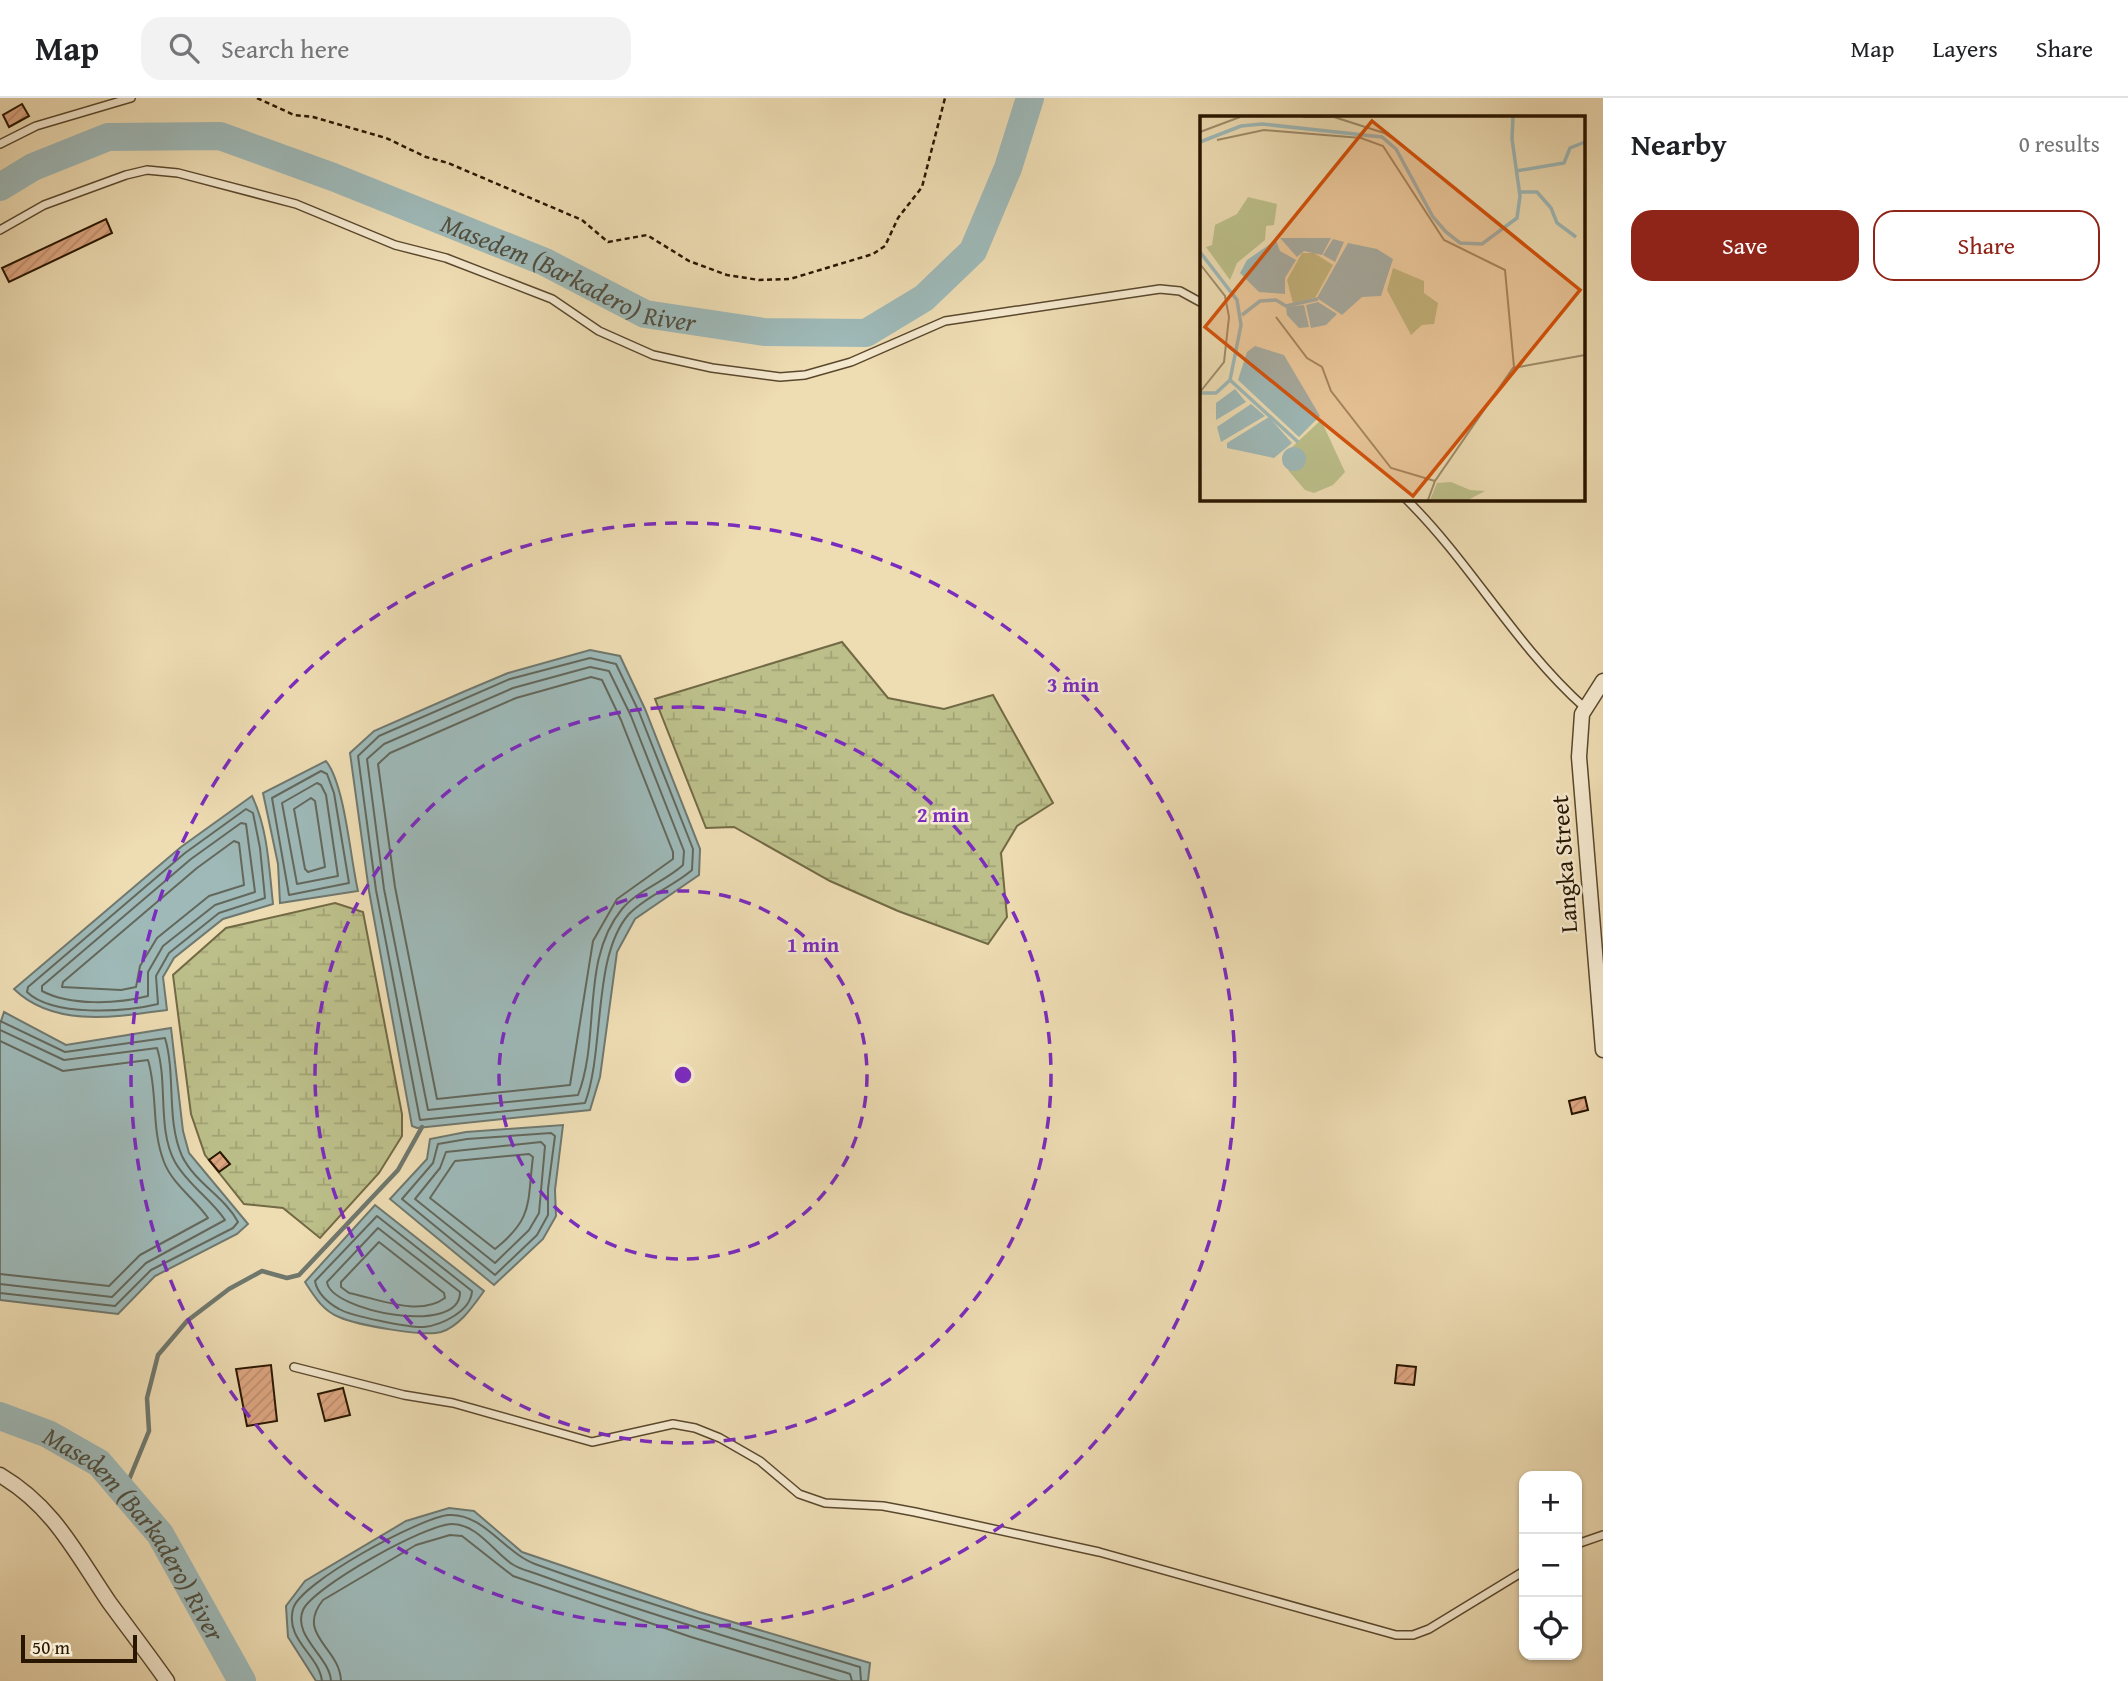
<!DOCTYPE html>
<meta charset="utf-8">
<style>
body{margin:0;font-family:"Gentium Book Plus",serif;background:#f2f2f2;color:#202124}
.controls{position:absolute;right:21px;bottom:21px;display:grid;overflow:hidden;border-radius:14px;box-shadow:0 2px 5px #0004}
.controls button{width:63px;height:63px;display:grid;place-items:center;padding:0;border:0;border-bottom:2px solid #e0e0e0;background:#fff;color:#202124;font:35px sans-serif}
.scale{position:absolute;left:21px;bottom:18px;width:116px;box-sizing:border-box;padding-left:7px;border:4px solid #281600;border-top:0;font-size:19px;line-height:24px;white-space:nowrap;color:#281600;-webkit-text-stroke:5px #f4e8ce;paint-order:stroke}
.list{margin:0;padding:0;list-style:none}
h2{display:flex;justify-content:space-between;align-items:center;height:91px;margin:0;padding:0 28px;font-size:30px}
h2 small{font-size:23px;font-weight:400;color:#757577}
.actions{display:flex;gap:14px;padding:21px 28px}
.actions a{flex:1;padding:16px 0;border:2px solid #8f2418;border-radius:21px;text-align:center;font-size:24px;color:#8f2418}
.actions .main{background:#8f2418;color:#fff}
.icon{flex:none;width:38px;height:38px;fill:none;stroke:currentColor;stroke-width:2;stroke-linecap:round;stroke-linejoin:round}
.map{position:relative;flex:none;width:1603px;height:1583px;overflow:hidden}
header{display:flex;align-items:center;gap:42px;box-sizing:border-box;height:98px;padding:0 35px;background:#fff;border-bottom:2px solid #e0e0e0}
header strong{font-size:33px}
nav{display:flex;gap:38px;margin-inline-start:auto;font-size:24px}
.search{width:490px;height:63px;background:#f2f2f2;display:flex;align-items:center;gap:18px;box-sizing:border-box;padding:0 24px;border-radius:21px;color:#757577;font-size:26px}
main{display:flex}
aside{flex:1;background:#fff}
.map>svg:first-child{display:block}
.wetland{fill:url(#wetland-marsh);stroke:#726a45;stroke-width:2}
.water{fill:#9eb9b8;stroke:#6f786e;stroke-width:2}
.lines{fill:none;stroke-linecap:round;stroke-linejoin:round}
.shore{stroke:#63685c;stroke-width:2}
.stream{stroke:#6f786e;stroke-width:4.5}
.river{stroke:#9eb9b8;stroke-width:28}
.building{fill:url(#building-hatch);stroke:#281600;stroke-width:2}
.service-casing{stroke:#5a482d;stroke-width:10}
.minor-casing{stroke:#5a482d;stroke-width:17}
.path{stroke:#281600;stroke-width:2.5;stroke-dasharray:5 3.5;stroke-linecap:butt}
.service{stroke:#f4e8ce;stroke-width:7}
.minor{stroke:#f4e8ce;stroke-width:14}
.ring{fill:none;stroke:#7b2cbf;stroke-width:3.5;stroke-dasharray:12 9}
.labels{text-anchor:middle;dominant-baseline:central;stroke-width:5;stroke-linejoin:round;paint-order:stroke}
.street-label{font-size:24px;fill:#281600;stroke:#f4e8ce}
.water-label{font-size:26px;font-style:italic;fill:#514f40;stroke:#f4e8ce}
.inset-river{fill:none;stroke:#9eb9b8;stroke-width:3.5}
.inset-road{fill:none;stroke:#9f8d6b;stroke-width:2}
.view{fill:#d5520b;fill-opacity:0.15;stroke:#d5520b;stroke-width:3.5}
.inset-edge{fill:none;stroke:#281600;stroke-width:3.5}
.centre{fill:#7b2cbf;stroke:#f4e8ce;stroke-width:3.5}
.ring-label{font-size:21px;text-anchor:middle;font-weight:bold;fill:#7b2cbf;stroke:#f4e8ce;stroke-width:5;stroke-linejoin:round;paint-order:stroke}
</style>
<header>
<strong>Map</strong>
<div class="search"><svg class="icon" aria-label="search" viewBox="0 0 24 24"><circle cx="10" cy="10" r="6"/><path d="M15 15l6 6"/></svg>Search here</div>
<nav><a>Map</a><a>Layers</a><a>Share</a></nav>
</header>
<main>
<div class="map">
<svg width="1603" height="1583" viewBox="0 0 1603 1583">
<defs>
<pattern id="wetland-marsh" width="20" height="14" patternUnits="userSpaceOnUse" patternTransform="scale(1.75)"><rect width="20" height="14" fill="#bcbf8a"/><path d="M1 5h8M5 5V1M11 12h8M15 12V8" fill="none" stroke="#a2a375"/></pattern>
<pattern id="building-hatch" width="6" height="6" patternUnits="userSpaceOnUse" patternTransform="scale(1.75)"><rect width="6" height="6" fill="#dda681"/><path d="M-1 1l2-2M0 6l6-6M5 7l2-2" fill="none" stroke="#be8e6e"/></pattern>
</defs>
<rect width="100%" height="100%" fill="#eedcb3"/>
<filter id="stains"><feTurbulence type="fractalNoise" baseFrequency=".00286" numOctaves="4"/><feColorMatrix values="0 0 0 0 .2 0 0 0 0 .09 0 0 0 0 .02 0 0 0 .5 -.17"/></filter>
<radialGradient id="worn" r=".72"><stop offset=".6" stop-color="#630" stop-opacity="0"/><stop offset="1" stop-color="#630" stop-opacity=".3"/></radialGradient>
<g class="wetland">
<path d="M842 544 888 600 944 611 993 597 1053 705 1017 728 1001 755 1007 819 988 846 898 813 830 783 734 729 706 730 655 601Z"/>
<path d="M335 805 363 814 402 1016V1038L379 1075 320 1140 283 1110 244 1106 205 1057 191 1016 173 877 226 830Z"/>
</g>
<g class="water">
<path d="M590 552 620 558 645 611 700 751 699 777 635 821 617 854 600 979 590 1012 417 1030 412 1028 369 793 350 655 374 633 463 594 508 575Z"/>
<path d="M326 663C345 687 350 759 358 793L280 805 278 766 263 695Z"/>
<path d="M252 698C268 731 269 770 273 806L223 821 174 860 163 879 167 912C116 919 54 930 14 891L181 749Z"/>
<path d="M4 914 66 947 171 930 183 1033 189 1055 248 1126 237 1136 155 1178 118 1216 0 1202V926Z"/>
<path d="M563 1027 555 1092 556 1118 543 1141 494 1187 390 1101 427 1061 430 1041 466 1034Z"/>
<path d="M375 1107 484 1193C473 1208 460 1228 441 1234 423 1239 357 1227 339 1219 323 1213 314 1198 305 1184Z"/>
<path d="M449 1410 474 1413 522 1454 699 1514 870 1565 868 1583H316L288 1539 286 1508 305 1483 406 1423Z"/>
</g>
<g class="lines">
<g class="shore">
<path d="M590 560 616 566 639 614 693 751 692 772C674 788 646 798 629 816 592 858 605 951 585 1005L420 1022 376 792 358 658 379 638 510 581Z"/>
<path d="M590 569 609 573 631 618 684 753 683 767C666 783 638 792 622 811 580 862 601 938 578 997L428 1012 384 791 367 661 384 646 513 590Z"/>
<path d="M591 579 602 582 621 622 673 754V761L617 801 593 843 570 987 437 1001 395 789 378 666 390 655 516 600Z"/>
<path d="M321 673 327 676 334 695 349 785 289 797 272 700Z"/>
<path d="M317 685 321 687 326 697 338 778 297 786 282 705Z"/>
<path d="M311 700 315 703 325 769 308 774 305 771 294 711Z"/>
<path d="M246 711 253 715 260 750 265 800 219 815 169 855 156 878 158 906C125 914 53 919 27 894L28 889 185 755Z"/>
<path d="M241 725 246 726 255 794 215 807 163 848 148 874V898C117 906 70 908 42 893V888L191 761Z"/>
<path d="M234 743 239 745 244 787 209 798 157 840 140 868 136 889 121 892 62 889 63 884 197 770Z"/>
<path d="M0 923 65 954 165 940C176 977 166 1022 182 1058 195 1085 225 1099 238 1124L233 1130 151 1172 115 1208 0 1195"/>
<path d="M0 932 64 962 157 950C168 985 157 1031 175 1064 188 1087 211 1101 225 1122L146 1165 112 1199 0 1186"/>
<path d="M0 943 63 973 148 962C158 995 151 1031 164 1064 173 1087 195 1101 208 1120L140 1157 109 1188 0 1176"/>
<path d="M551 1035 555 1038 548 1091V1117L537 1137 495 1177 402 1101 433 1065 438 1046 467 1041Z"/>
<path d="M541 1044 545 1048 539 1115 529 1132 495 1165 415 1101 440 1070 446 1054Z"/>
<path d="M529 1056 533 1059C527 1105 534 1120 495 1151L430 1100 455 1063Z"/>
<path d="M377 1118 472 1193C471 1213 442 1227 424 1229 410 1230 351 1218 339 1211 328 1205 317 1195 315 1183Z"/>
<path d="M378 1130 460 1194C461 1239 330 1213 327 1184Z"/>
<path d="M379 1144 444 1195 445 1200C419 1219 379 1201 349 1195L341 1189V1184Z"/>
<path d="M322 1583C319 1557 285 1542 293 1511 299 1485 421 1419 449 1417 483 1415 505 1455 535 1466 642 1505 751 1536 860 1569L861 1583"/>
<path d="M331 1583C330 1559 292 1538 303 1512 313 1489 426 1426 452 1426 477 1426 493 1453 512 1466 519 1471 529 1473 537 1476 640 1514 745 1544 850 1576L852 1583"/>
<path d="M341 1583C340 1549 295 1537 323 1502L416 1447 450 1437 462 1438 513 1478 691 1539 838 1583"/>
</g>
<path class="stream" d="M126 1389 149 1333 147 1300 158 1257 187 1223 229 1191 262 1173 287 1180 299 1177 398 1072 422 1029"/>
<g class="river">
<path id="s1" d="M0 89 33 69 108 39 220 38 333 79 545 164 645 216 764 234 866 235 924 200 973 153 1008 70 1030 0"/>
<path id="s2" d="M0 1318 48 1336 99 1365 160 1436 242 1583"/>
</g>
</g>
<g class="building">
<path d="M22 6 29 18 9 29 3 17Z"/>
<path d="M106 121 112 135 9 184 2 170Z"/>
<path d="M1585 999 1588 1012 1572 1016 1569 1003Z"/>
<path d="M220 1054 230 1066 219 1074 209 1062Z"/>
<path d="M271 1267 277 1323 247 1328 236 1271Z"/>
<path d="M1397 1267 1416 1269 1414 1287 1395 1285Z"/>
<path d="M343 1290 350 1317 325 1323 318 1296Z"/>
</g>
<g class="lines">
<g class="service-casing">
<g id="service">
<path d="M0 46 36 28 131 0"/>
<path d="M0 132 44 107 126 77 147 72 178 75 296 106 395 147 446 160 552 201 599 233 653 257 712 270 780 279 805 277 851 264 945 223 1160 191 1180 193 1202 205"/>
<path d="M1406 401C1471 465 1514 546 1584 609"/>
<path d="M294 1269 404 1297 453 1305 592 1344 673 1326 695 1330 720 1340 760 1363 799 1396 825 1405 883 1408 915 1414 1099 1454 1396 1537H1413L1429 1531 1524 1473"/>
<path d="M1577 1446 1603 1437"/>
</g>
</g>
<g class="minor-casing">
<g id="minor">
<path d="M1603 583 1582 616 1579 659 1603 952"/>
<path d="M0 1377C54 1409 75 1454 109 1504 128 1530 148 1556 167 1583"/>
</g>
</g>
<path class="path" d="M257 0 294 17 313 19 386 40 426 59 448 65 582 122 608 144 647 137 689 163 727 177 759 182 790 181 873 156 885 148 898 120 922 89 945 0"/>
<use href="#service" class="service"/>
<use href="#minor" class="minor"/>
</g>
<g class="ring">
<circle cx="683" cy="977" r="184"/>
<circle cx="683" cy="977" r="368"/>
<circle cx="683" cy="977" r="552"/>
</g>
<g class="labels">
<g class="street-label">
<text transform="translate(1564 766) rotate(-94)">Langka Street</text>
</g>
<g class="water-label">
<text stroke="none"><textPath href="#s1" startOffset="607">Masedem (Barkadero) River</textPath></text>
<text stroke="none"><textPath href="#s2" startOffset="186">Masedem (Barkadero) River</textPath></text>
</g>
</g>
<g transform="translate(1200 18)">
<rect width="385" height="385" fill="#eedcb3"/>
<path d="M251 366 270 374 285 375 268 384H230L237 367Z" fill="#bcbf8a"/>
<path d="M48 81 77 88 74 109 66 110 65 124 37 147 30 164 6 131 12 129 15 109 37 98ZM102 137H114L133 149 115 182 93 187 87 164ZM193 152 224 165V177L238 187 234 208 222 209 211 219 187 174ZM121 304 145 356 133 369 114 377 105 374 88 354 97 353 96 333H90Z" fill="#bcbf8a"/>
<path d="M131 122 122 139 104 135 97 141 80 122ZM133 123 144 126 135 146 123 139ZM76 124 80 135 96 144 85 162V178L59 176 40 157 47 144ZM148 127 177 133 193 143 181 180 162 181 142 199 117 182ZM118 186 137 198 126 209 111 212 106 189ZM104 189 109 211 99 212 87 199 86 191ZM55 230 84 239 120 300 99 321 38 264 47 236ZM35 273 46 286 16 304V287ZM51 288 65 300 21 326 17 311ZM69 301 92 327 74 342 27 332V327ZM82 343a12 12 0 1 1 24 0a12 12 0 1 1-24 0Z" fill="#9eb9b8"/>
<path class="inset-river" d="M0 26 41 10 62 8 182 21 196 33 233 101 246 116 260 127 282 128 317 102 320 80 312 23 313 1M316 55 364 47 370 32 385 26M320 76H337L351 92 357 107 376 121M0 136 37 184 41 209 30 264 16 277H0M42 199 60 185 76 184 86 190 118 183M30 264 98 326"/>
<path class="inset-road" d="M103 1H133M134 1 184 17 204 30M0 16 40 1M17 24 64 14 161 22 183 30 244 124 305 154 314 251M0 148 25 180 29 201 24 246 0 276M76 201 107 242 122 251 131 275 191 352 235 365M228 384 235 365 313 252 385 239"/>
<path class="view" d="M172 5 380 174 213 380 5 211Z"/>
<rect width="385" height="385" class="inset-edge"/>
</g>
<circle cx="683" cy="977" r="10" class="centre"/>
<g class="ring-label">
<text x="1073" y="594">3 min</text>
<text x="943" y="724">2 min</text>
<text x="813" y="854">1 min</text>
</g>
<rect width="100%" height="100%" filter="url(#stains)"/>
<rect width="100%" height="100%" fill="url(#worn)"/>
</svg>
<div class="controls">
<button>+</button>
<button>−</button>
<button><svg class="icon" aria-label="locate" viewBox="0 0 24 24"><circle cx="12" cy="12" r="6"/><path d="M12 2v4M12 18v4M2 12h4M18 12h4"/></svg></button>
</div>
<div class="scale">50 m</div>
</div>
<aside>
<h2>Nearby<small>0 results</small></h2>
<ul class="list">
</ul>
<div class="actions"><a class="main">Save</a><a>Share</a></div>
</aside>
</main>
